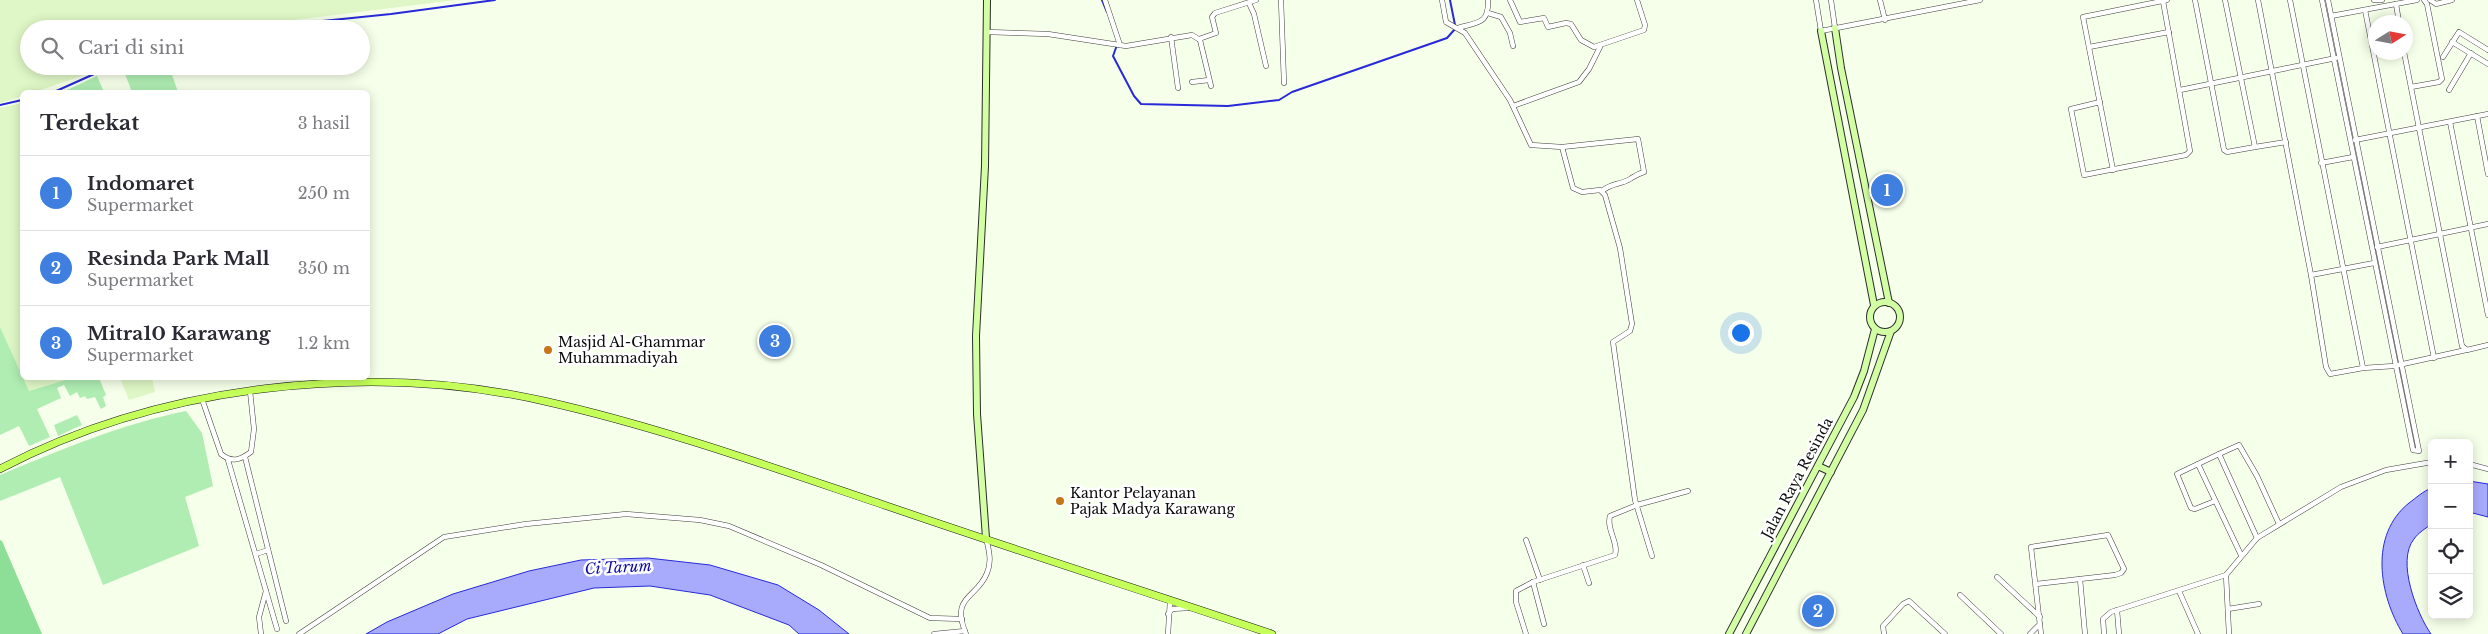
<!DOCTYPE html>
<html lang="id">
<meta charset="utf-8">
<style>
body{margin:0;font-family:"Libre Baskerville",serif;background:#f2f2f3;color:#2b2b33}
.controls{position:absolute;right:15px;bottom:15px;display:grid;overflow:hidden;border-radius:8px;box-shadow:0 2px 12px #0003}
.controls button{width:45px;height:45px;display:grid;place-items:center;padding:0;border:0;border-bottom:1px solid #e1e1e2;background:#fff;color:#2b2b33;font:25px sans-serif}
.compass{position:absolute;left:2368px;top:15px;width:45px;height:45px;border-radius:50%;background:#fff;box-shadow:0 2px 12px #0003;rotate:79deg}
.you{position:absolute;left:1740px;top:332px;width:18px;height:18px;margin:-12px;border:4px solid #fff;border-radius:50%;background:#1a73e8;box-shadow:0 0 0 8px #1a73e833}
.badge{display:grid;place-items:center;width:32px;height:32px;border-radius:50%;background:#d93025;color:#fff;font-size:16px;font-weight:700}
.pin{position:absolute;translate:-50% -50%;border:2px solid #fff;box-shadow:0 1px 5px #0006}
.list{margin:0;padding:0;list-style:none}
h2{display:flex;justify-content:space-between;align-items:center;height:65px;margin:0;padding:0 20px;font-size:21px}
h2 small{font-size:16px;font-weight:400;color:#7c7c81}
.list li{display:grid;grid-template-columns:32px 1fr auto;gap:15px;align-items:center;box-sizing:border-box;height:75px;padding:0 20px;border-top:1px solid #e1e1e2}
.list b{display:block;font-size:19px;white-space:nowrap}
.list p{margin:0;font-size:16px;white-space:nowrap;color:#7c7c81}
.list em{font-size:16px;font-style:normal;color:#7c7c81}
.icon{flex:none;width:28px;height:28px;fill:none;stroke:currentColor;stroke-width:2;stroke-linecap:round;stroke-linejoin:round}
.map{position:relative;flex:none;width:2488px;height:634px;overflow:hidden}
.search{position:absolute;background:#fff;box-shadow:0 2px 12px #0003;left:20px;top:20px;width:350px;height:55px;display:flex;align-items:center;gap:12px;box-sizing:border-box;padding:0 18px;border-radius:28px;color:#7c7c81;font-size:19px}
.panel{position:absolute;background:#fff;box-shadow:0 2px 12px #0003;left:20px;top:90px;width:350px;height:290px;border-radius:8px}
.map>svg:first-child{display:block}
.farmland{fill:#dff7c6}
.green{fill:#afedb3}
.forest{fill:#8ddf98}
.water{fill:#a8abfc;stroke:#282ad9}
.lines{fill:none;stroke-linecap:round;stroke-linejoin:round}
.stream{stroke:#282ad9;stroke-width:2}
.street-casing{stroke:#3e3e3e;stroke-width:5.5}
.secondary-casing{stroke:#2d2d2d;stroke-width:8}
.primary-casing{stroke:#1c1c1c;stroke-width:8}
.street{stroke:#fff;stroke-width:4.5}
.secondary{stroke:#d3ffa4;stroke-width:6}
.primary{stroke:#c5ff59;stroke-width:7}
.poi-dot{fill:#c67617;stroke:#fff;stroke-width:2}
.labels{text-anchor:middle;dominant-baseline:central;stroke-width:5;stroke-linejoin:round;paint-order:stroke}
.poi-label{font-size:14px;fill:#0b0b0b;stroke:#fff;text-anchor:start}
.street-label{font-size:14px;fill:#0b0b0b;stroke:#fff}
.water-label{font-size:15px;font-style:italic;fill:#0e0aa6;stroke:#fff}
</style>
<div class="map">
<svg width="2488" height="634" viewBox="0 0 2488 634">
<rect width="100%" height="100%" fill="#f6ffe9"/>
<g class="farmland">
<path d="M0 0H456L221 29H29V66H110L35 92H22V96L0 103Z"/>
<path d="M22 103V376L0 327V108Z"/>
<path d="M23 378H72L29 391Z"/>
<path d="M120 378H152L155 392 129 400Z"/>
</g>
<g class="green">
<path d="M122 66H169L178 92H132Z"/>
<path d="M97 76 104 92H68L67 90Z"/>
<path d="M0 327 29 391 72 378H99L106 395 103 397 106 406 101 409 95 397 87 399 85 396 80 398 77 392 70 396 64 385 57 388 61 398 37 409 50 437 29 446 19 426 0 435Z"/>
<path d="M186 411 202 433 213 486 185 497 199 546 103 585 60 477 0 501V475C60 450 122 424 186 411Z"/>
<path d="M77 415 82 425 58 436 54 425Z"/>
</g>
<path class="forest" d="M0 540 2 541 42 634H0Z"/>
<g class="water">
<path d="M2469 481 2488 484V517L2469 512Z"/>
<path d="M2432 488V524C2426 528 2418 533 2414 539 2396 561 2417 614 2431 634H2403C2379 595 2369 535 2409 503 2416 498 2423 491 2432 488Z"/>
<path d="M648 558 710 565 778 585 819 610 849 634H799L789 625 710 595 650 586 594 588 467 619 438 634H366L387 622 453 594 529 571 581 560Z"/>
</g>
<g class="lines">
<g class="stream">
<path d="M1102 0 1107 12"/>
<path d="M1450 0 1455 25"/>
<path d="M244 29 391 14 495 0"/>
<path d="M1117 45 1113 56 1134 96 1141 104 1228 106 1279 100 1292 92 1447 38 1455 29"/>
<path d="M54 92 112 66"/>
<path d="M0 105 22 100"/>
</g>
<g class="street-casing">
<g id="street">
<path d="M1105 0 1120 45"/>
<path d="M1281 0 1284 83"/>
<path d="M1442 0 1446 22 1465 33 1510 100 1531 145 1562 147 1573 188 1582 192 1600 190 1605 195 1620 248 1632 324 1630 331 1613 342 1635 500 1652 556"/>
<path d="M1510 0 1520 22 1544 18 1548 27 1566 23 1571 24 1581 40 1594 47 1644 30 1645 25 1637 0"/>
<path d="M1816 0 1821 31 1980 0"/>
<path d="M1831 0 1835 28"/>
<path d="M1880 0 1885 20"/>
<path d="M2195 0 2224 150 2227 152 2255 147"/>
<path d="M2225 0 2255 147 2286 142"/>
<path d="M2258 0 2311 275 2326 367 2330 374 2363 368 2290 0"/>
<path d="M2322 0 2413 450 2419 451 2328 0"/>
<path d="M2374 0H2382"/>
<path d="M2430 0 2436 4 2452 0"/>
<path d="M1249 3 1254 14 1266 66"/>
<path d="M2396 4 2399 22"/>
<path d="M2365 10 2434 358"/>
<path d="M1488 13 1501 17 1510 33 1513 46"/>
<path d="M2331 16 2417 0"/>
<path d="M1458 28C1478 22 1489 24 1488 0"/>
<path d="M987 32 1048 34 1126 46 1192 35 1200 40 1211 86"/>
<path d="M1171 37 1178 88"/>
<path d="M1199 39 1216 33 1212 17 1215 13 1256 0"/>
<path d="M2452 42 2488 64"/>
<path d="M2089 47 2169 32"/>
<path d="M2404 52 2462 346 2467 350 2488 345"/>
<path d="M2443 57 2459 32 2488 50"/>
<path d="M1192 82 1209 80"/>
<path d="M2411 87 2439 82 2442 79 2427 4 2424 0"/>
<path d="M2180 90 2336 58"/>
<path d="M2449 90 2471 53"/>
<path d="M2100 102 2071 109 2084 175 2186 155 2190 151 2163 1"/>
<path d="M1513 106 1579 82 1589 69 1600 47"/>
<path d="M2477 116 2488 174"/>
<path d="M2450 122 2488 315"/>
<path d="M2355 140 2488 114"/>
<path d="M1562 147 1638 139 1644 172C1637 174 1635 176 1630 179 1620 185 1611 183 1602 191"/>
<path d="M2321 163 2353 157"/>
<path d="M2113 170 2083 17 2167 0"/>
<path d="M2377 247 2488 224"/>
<path d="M2311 275 2374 263"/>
<path d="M2363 368 2394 366 2466 350"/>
<path d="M202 399 221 454C232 463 240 460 251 452L254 429 250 391"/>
<path d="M245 457 286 621"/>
<path d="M228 460 277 629"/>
<path d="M2198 464 2241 555"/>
<path d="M2469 464 2488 469"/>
<path d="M2215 501 2195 509 2191 508 2177 474 2219 454"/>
<path d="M2257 538 2219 454 2239 445 2257 476 2279 524"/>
<path d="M1526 540 1540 580"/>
<path d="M256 554 268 550"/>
<path d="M1583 565 1589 583"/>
<path d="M1997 577 2040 617"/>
<path d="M2080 579 2085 634"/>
<path d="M1533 582 1544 624"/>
<path d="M2036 584 2115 575 2121 573 2124 569 2108 535 2031 547 2041 634"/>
<path d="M2179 591 2198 634"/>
<path d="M1960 595 2001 634"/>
<path d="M2228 609 2259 604"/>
<path d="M2117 610 2119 634"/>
<path d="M1168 614 1172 609 1188 608"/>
<path d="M261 634 259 617 266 591"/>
<path d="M299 634 444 537 526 524 626 514 700 520 729 526 821 565 930 618 962 619"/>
<path d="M934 634 965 631"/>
<path d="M966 634C950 595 977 599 987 573 992 562 989 550 986 538"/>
<path d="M1168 634 1170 601"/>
<path d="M1526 634 1516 602V591L1533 582 1615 555C1619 543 1606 529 1610 516L1637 505 1688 491"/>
<path d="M1884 634 1883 626 1903 604 1909 601 1945 634"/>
<path d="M2030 634 2040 624"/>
<path d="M2104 634 2103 619 2111 612 2226 575"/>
<path d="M2229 634 2226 575 2257 538 2341 487 2386 470 2432 462"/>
</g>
</g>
<g class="secondary-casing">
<g id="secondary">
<path d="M1835 28 1841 68 1889 303"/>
<path d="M1821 31 1874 305"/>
<circle cx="1885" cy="317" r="15"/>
<path d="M1818 466 1831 472"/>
<path d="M986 538 977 414 976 336 985 166 987 0"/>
<path d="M1729 634 1854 397 1864 371 1875 329"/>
<path d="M1746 634 1863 410 1891 331"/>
</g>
</g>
<g class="primary-casing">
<path id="primary" d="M0 469C160 385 368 361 544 401 660 427 774 468 887 506 1015 550 1144 591 1272 634"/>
</g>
<use href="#street" class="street"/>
<use href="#secondary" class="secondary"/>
<use href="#primary" class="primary"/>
</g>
<g class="poi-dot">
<circle cx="548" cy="350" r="5"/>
<circle cx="1060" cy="501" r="5"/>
</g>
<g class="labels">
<g class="poi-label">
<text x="558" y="342">Masjid Al-Ghammar<tspan x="558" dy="16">Muhammadiyah</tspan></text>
<text x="1070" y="493">Kantor Pelayanan<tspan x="1070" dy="16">Pajak Madya Karawang</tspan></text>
</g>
<g class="street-label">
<text transform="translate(1797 478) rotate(-62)">Jalan Raya Resinda</text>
</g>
<g class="water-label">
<text transform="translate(618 567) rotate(-3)">Ci Tarum</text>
</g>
</g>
</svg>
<div class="controls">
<button>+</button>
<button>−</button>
<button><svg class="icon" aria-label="locate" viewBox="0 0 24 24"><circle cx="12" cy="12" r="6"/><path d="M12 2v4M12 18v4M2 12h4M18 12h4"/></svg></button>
<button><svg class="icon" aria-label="layers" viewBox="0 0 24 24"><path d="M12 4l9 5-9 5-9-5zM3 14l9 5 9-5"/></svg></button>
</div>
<svg class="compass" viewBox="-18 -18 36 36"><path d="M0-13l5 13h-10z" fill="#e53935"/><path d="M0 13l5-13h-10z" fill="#7c7c81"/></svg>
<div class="you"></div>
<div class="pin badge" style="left:1887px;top:190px;background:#3f7fe0">1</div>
<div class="pin badge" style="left:1818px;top:611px;background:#3f7fe0">2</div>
<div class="pin badge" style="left:775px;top:341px;background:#3f7fe0">3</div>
<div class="search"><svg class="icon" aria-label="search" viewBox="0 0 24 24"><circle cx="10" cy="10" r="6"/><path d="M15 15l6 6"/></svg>Cari di sini</div>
<section class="panel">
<h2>Terdekat<small>3 hasil</small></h2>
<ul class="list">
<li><span class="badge" style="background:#3f7fe0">1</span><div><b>Indomaret</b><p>Supermarket</p></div><em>250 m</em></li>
<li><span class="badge" style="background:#3f7fe0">2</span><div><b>Resinda Park Mall</b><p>Supermarket</p></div><em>350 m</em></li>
<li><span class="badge" style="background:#3f7fe0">3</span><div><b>Mitra10 Karawang</b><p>Supermarket</p></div><em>1.2 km</em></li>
</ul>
</section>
</div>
